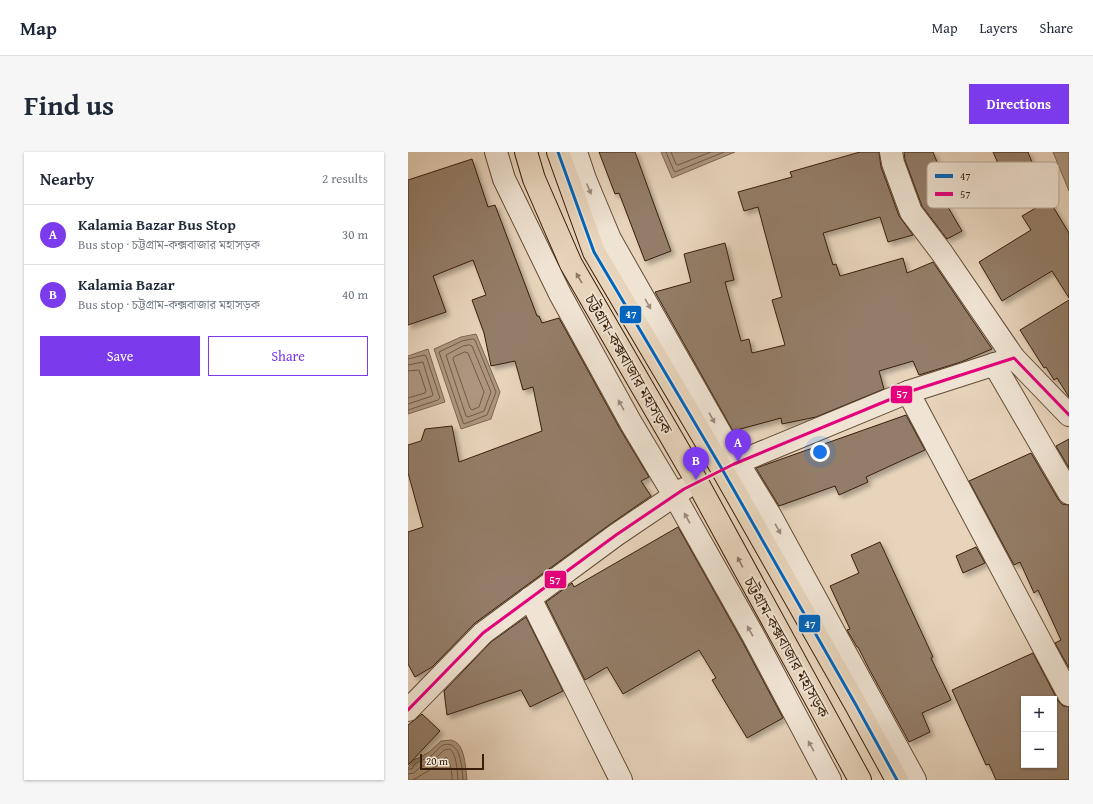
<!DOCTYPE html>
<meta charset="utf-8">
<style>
body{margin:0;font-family:"Gentium Book Plus","Noto Serif Bengali",serif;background:#f6f6f7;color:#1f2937}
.controls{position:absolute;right:12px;bottom:12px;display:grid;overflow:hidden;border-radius:0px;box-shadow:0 1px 3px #0004}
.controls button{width:36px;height:36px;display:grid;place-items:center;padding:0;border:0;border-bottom:1px solid #e0e1e3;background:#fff;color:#1f2937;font:20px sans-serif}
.scale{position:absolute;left:12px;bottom:10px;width:64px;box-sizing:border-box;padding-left:4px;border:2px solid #391e0b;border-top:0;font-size:11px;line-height:14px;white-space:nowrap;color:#391e0b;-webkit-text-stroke:3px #efe3d3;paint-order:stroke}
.you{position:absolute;left:412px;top:300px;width:14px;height:14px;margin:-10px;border:3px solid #fff;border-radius:50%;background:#1a73e8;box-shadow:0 0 0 6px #1a73e833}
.badge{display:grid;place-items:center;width:26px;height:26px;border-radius:50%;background:#7c3aed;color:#fff;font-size:13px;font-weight:700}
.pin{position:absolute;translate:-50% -33px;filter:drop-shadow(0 1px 2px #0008)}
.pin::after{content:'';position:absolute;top:21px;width:14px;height:12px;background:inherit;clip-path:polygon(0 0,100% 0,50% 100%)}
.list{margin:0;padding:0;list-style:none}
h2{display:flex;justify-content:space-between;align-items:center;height:52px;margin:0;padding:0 16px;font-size:17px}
h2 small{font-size:13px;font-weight:400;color:#747a83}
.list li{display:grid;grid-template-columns:26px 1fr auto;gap:12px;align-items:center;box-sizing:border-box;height:60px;padding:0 16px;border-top:1px solid #e0e1e3}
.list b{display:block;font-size:15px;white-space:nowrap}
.list p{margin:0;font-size:13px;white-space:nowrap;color:#747a83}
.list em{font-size:13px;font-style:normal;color:#747a83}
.actions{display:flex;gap:8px;padding:12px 16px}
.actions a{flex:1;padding:9px 0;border:1px solid #7c3aed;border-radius:0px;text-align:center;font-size:14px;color:#7c3aed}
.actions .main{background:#7c3aed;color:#fff}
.map{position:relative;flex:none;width:661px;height:628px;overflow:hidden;border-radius:0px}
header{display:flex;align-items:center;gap:24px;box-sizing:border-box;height:56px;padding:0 20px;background:#fff;border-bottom:1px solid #e0e1e3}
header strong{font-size:19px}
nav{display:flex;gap:22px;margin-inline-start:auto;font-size:14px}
.intro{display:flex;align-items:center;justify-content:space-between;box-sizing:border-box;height:96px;padding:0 24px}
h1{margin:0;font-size:28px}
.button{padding:10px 18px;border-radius:0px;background:#7c3aed;color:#fff;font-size:14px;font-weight:700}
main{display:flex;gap:24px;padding:0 24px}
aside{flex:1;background:#fff;border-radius:0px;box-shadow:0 1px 3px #0004}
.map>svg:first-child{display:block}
.water{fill:#ac967f;stroke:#7e6651}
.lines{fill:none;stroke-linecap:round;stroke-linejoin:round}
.shore{stroke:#725a45;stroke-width:1}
.building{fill:#937d67;stroke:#391e0b;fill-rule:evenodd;filter:url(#shadow)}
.minor-tunnel{stroke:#c4b098;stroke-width:22;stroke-dasharray:22 11;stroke-linecap:butt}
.minor-casing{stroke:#644c37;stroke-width:24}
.highway-casing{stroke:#391e0b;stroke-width:24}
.minor{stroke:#efe3d3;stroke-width:22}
.highway{stroke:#e7d4bb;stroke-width:22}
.bus-1-casing{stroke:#efe3d3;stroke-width:6}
.bus-2-casing{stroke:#efe3d3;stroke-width:6}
.bus-1{stroke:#0065bd;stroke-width:3}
.bus-2{stroke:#e5007d;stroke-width:3}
.oneway{fill:#9d8a79}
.oneway2{fill:#907963}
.labels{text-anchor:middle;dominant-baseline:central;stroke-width:4;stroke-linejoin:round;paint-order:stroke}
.street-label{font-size:16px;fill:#391e0b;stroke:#efe3d3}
.key{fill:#efe3d3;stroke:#b8a897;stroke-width:1}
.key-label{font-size:11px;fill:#391e0b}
.line-badge{stroke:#efe3d3;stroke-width:1.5}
.badge-label{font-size:11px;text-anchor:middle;font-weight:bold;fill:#fff}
</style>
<header>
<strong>Map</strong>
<nav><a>Map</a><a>Layers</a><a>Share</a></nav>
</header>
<div class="intro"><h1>Find us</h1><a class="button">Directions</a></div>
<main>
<aside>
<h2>Nearby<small>2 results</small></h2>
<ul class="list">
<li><span class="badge">A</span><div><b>Kalamia Bazar Bus Stop</b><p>Bus stop · চট্টগ্রাম-কক্সবাজার মহাসড়ক</p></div><em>30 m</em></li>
<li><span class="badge">B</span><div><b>Kalamia Bazar</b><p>Bus stop · চট্টগ্রাম-কক্সবাজার মহাসড়ক</p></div><em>40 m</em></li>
</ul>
<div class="actions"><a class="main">Save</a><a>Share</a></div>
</aside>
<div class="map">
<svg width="661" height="628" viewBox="0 0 661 628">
<defs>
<filter id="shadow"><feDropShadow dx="3.5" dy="3.5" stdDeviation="2" flood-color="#0004"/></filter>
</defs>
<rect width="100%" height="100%" fill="#e7d4bb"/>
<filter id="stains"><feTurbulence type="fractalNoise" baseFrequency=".005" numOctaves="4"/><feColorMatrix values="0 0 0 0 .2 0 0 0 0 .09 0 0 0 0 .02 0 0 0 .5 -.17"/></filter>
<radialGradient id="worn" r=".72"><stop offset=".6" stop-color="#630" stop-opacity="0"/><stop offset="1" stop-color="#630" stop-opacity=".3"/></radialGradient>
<g class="water">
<path d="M253 0H327L264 26Z"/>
<path d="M645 0H661V39Z"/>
<path d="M68 182 92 240 83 267 53 277 26 197 53 185Z"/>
<path d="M20 197 37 250 0 262V204Z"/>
<path d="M43 588C45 589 47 589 49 591 57 597 58 619 59 628H0V616L5 608 11 606 21 600 33 589Z"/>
</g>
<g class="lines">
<g class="shore">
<path d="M258 0 266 19 267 20 316 0"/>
<path d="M263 0 268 12 270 13 303 0"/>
<path d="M65 187 67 188 88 240 79 263 56 272 55 270 31 200 54 189Z"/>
<path d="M62 193 64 194 83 240 76 259 60 265 58 264 38 203 55 194Z"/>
<path d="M57 200 60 201 76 240 71 255 64 258 62 256 45 207 46 205Z"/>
<path d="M0 207 16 203 18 204 32 246 30 248 0 258"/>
<path d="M0 213 15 210 25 243 24 244 0 252"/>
<path d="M0 219 11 218 18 239 17 241 0 246"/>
<path d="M0 617H4C5 615 6 613 7 612 10 609 19 607 24 603 28 600 31 595 35 593 53 587 54 617 55 628"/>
<path d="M0 622 6 621 11 616 26 608 36 598 42 597C49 603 49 619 50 628"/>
<path d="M5 628 30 613 38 605C43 611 44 620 44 628"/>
</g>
</g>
<g class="building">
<path d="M191 0H227L263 99 237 109 211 41 207 42Z"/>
<path d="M452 0H471L473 15 491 64 505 83 480 90 472 65 415 81 425 113 428 112 432 124 495 106 499 121 525 110 584 197 553 210 511 223 505 209 471 219 476 237 408 265 374 272 373 266 325 279 247 140 283 130 276 102 317 91 326 128 317 130 333 189 341 187 344 201 377 193 364 148 374 145 350 55 336 59 330 40 384 25 382 20Z"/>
<path d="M496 0H525L531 15 524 18 535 51 537 50 554 79 539 87 514 54 497 8Z"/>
<path d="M585 0H620L625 13 596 25Z"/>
<path d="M64 7 80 55 87 53 129 164H131L134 171 151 166 212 277 241 325 233 329 243 344 201 373 67 471 24 515 7 525 0 512V380L15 375 0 321V293L13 289 17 277 44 274 51 310 134 279 125 235 115 238 107 209 83 214 76 181 64 148 78 143 65 108 25 124 38 160 0 173V28Z"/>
<path d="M641 48 661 81V146L644 119 594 149 571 110 623 78 614 64Z"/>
<path d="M661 148V245L649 226 646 228 638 215 636 216 612 178Z"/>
<path d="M498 263 517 298 458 325 460 330 431 343 427 334 371 354 348 316Z"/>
<path d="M661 287V316L648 294Z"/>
<path d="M623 301 650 347 654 352 661 353V516L647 491 653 488 630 438 626 441 612 410 606 413 561 329Z"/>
<path d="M270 375 334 489 375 566 339 586 304 528 308 526 291 498 215 542 199 515 177 528 138 450 164 431 166 435Z"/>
<path d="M472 390 507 466 525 505 523 506 543 548 514 561 522 580 501 590 460 515 450 495H449L439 478 442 477 422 434 451 421 443 403Z"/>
<path d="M568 395 577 411 555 421 548 404Z"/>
<path d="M118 465 155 539 122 555 113 538 39 563 36 539 83 490Z"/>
<path d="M625 501 650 549 655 554 661 555V628H588L581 612 578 613 544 538ZM616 547H646V613H616Z"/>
<path d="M14 562 32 579 0 613V573Z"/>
</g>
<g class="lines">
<path class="minor-tunnel" d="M276 337 326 312"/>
<g class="minor-casing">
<g id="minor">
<path d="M88 0 96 27 152 142 223 271 266 343 345 483 422 628"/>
<path d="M168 0 177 27 202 87 319 293 362 363 507 628"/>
<path d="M483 0 485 11 503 60 534 101 606 206"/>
<path d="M586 212 661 341"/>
<path d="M500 240 661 543"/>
<path d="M326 312 500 240 606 206 661 263"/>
<path d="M122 446 213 628"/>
<path d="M0 558 75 481 208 383 276 337"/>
</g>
</g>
<g class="highway-casing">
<g id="highway">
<path d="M118 0 126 27 163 112 288 328 452 628"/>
<path d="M150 0 186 100 314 317 448 553 489 628"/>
</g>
</g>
<use href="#minor" class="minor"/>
<use href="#highway" class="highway"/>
<g class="bus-1-casing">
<path id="bus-1" d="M150 0 186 100 314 317 448 553 489 628"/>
</g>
<g class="bus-2-casing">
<path id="bus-2" d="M0 558 75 481 208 383 276 337 326 312 500 240 606 206 661 263"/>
</g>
<use href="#bus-1" class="bus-1"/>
<use href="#bus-2" class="bus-2"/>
</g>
<defs><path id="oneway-solid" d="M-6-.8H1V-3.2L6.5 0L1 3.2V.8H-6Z"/></defs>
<g class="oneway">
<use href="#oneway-solid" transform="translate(181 37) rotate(67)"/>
<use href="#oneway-solid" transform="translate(240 152) rotate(60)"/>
<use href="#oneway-solid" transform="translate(213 253) rotate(-119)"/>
<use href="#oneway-solid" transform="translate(304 266) rotate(61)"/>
<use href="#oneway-solid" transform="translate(279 366) rotate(-119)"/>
<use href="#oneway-solid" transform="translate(370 377) rotate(61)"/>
<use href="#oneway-solid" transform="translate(342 479) rotate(-119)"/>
<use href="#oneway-solid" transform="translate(403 594) rotate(-119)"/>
</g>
<g class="oneway2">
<use href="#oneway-solid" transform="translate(171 126) rotate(-120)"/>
<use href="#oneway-solid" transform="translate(332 410) rotate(-118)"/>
</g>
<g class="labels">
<g class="street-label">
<text transform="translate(221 212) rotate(60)">চট্টগ্রাম-কক্সবাজার মহাসড়ক</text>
<text transform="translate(379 495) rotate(61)">চট্টগ্রাম-কক্সবাজার মহাসড়ক</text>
</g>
</g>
<rect x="519" y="10" width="132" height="46" rx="6" class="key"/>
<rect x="527" y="22" width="18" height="4" fill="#0065bd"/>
<rect x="527" y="40" width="18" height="4" fill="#e5007d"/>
<g class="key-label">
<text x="552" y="28">47</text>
<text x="552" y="46">57</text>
</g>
<g class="line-badge">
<rect x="211" y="153" width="23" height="19" rx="4" fill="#0065bd"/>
<rect x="482" y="233" width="23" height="19" rx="4" fill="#e5007d"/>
<rect x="136" y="418" width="23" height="19" rx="4" fill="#e5007d"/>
<rect x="390" y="462" width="23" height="19" rx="4" fill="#0065bd"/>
</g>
<g class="badge-label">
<text x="223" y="166">47</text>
<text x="494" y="246">57</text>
<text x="147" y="432">57</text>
<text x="402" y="476">47</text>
</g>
<rect width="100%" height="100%" filter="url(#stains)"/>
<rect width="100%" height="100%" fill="url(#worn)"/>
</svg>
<div class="controls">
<button>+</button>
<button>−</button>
</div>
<div class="scale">20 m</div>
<div class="you"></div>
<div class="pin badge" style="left:330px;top:310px">A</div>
<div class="pin badge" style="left:288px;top:328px">B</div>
</div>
</main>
